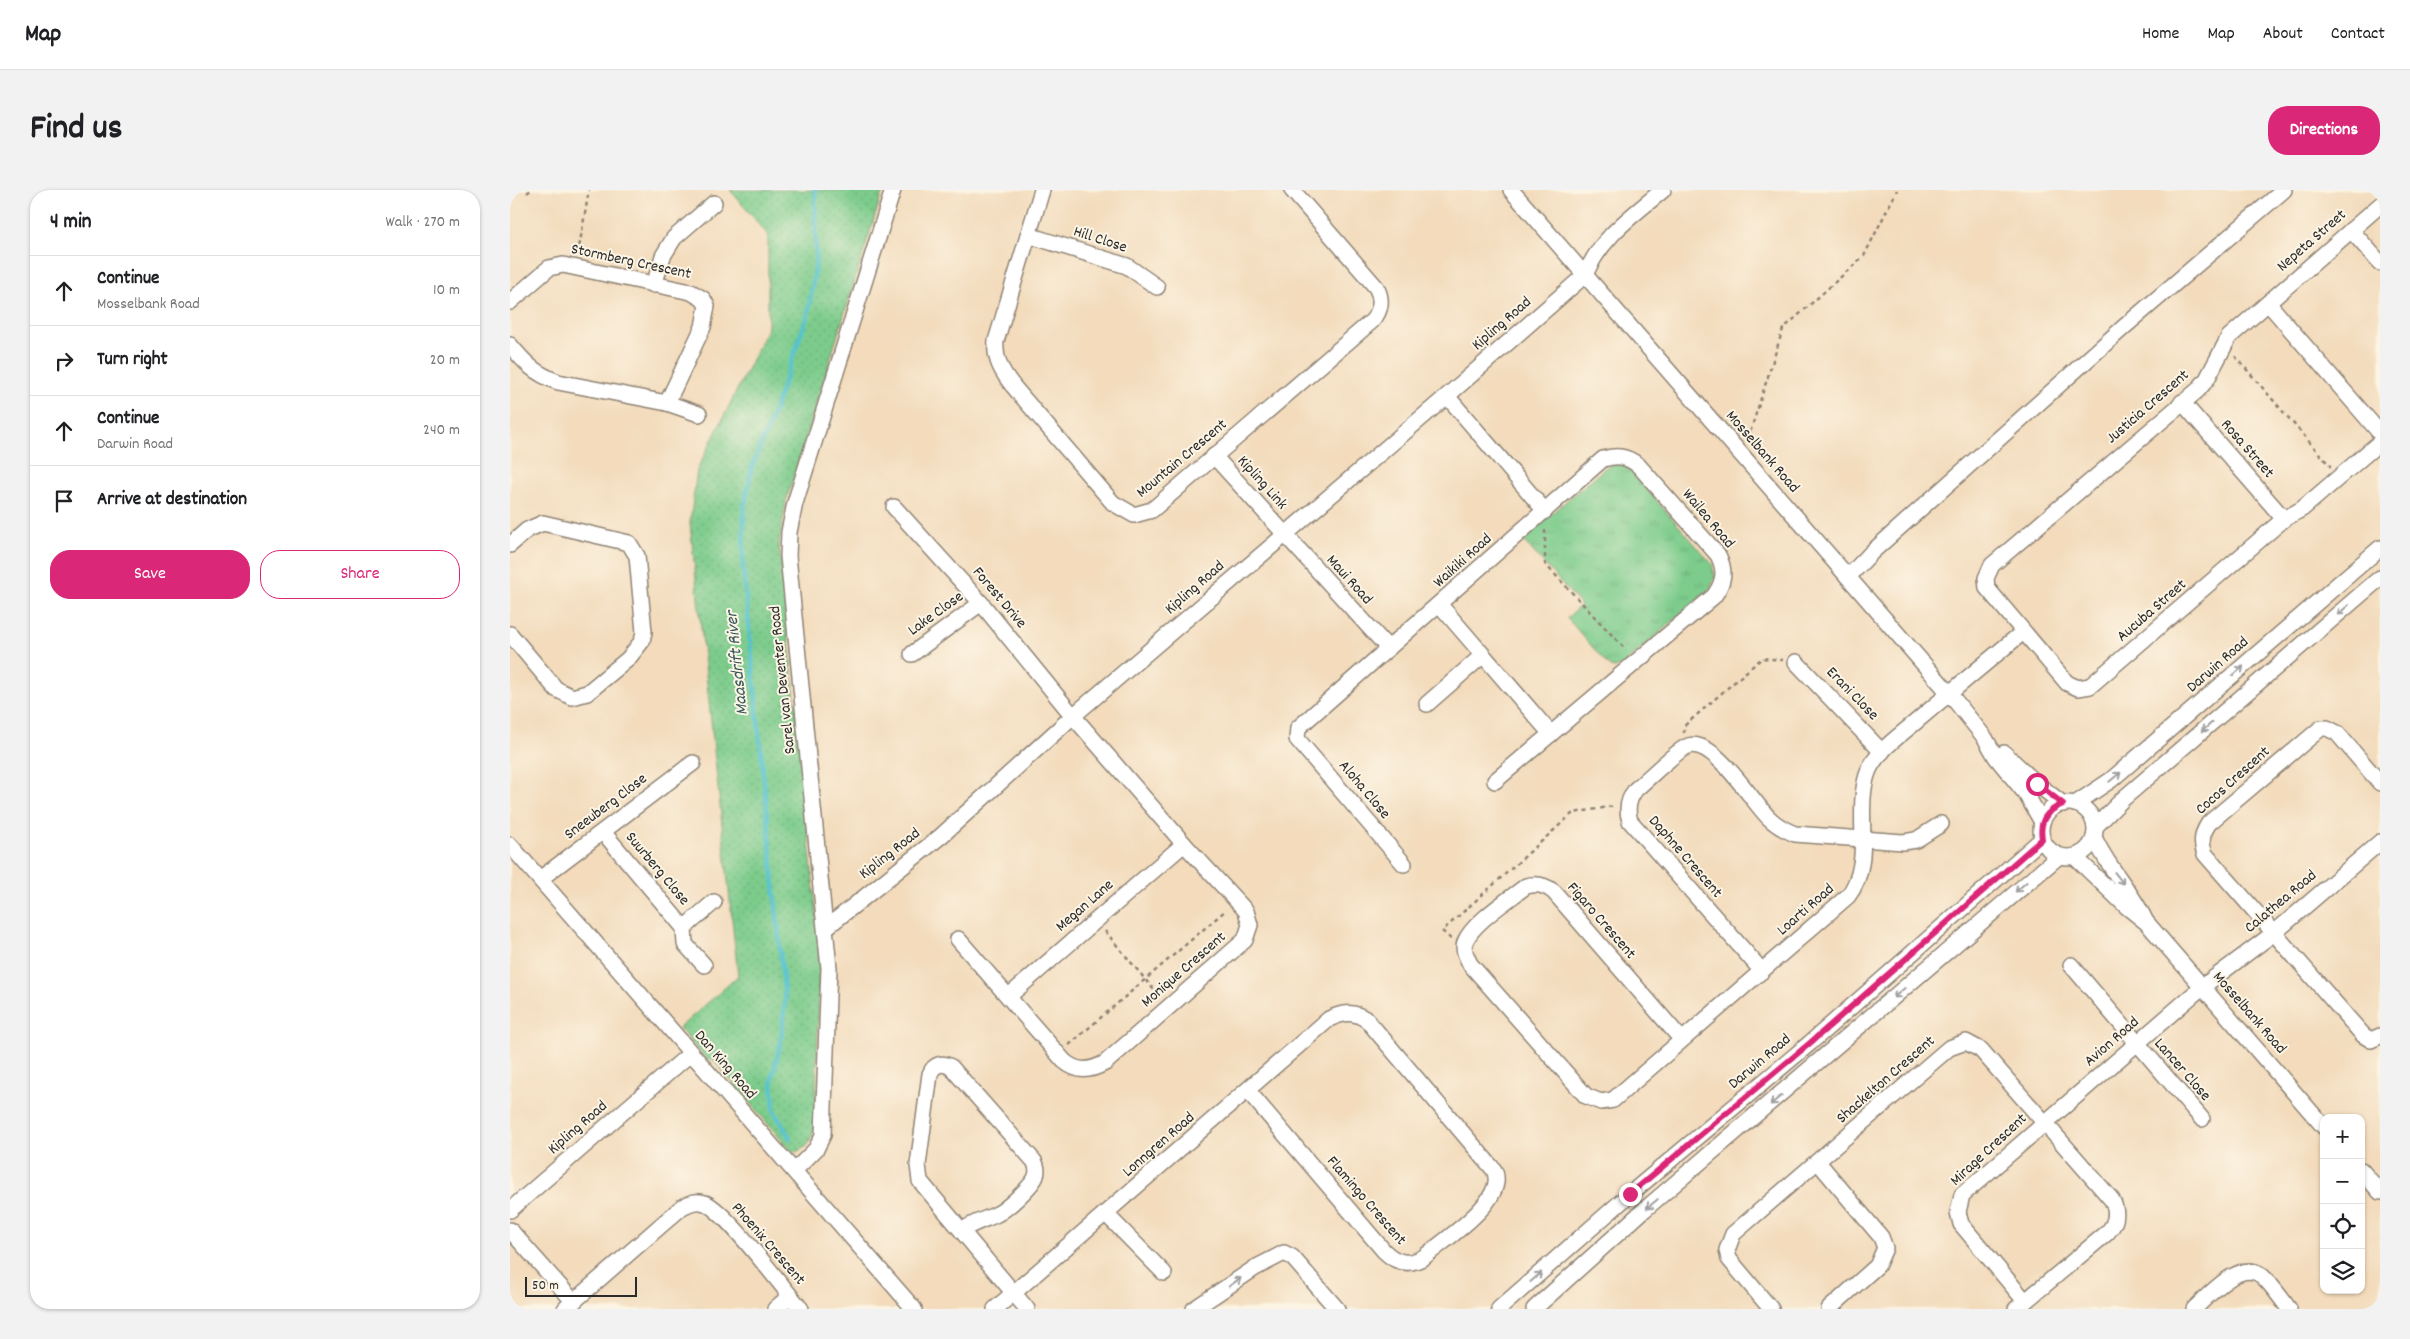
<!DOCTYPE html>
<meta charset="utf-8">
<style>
body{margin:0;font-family:Dekko,sans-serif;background:#f2f2f2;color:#202124}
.controls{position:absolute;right:15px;bottom:15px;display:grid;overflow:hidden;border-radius:10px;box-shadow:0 1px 4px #0004}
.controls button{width:45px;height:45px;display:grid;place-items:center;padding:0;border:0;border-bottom:1px solid #e0e0e0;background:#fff;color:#202124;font:25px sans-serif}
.scale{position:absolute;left:15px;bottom:12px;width:112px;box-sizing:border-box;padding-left:5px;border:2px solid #2b2b2b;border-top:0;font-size:14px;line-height:18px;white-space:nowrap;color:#2b2b2b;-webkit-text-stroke:4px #fcf5e5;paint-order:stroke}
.stop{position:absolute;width:15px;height:15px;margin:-11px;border:4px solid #db2777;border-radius:50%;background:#fff}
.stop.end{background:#db2777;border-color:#fff;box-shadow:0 1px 5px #0008}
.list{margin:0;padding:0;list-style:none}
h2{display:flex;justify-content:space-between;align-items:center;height:65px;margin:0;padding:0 20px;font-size:21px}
h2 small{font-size:16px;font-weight:400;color:#757577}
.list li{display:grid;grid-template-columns:32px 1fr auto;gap:15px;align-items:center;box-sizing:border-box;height:70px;padding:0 20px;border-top:1px solid #e0e0e0}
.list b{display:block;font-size:19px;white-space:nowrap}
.list p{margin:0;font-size:16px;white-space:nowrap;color:#757577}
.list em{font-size:16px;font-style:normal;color:#757577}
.actions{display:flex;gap:10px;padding:15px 20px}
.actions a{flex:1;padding:11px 0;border:1px solid #db2777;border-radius:20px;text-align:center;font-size:18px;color:#db2777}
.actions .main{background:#db2777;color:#fff}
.icon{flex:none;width:28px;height:28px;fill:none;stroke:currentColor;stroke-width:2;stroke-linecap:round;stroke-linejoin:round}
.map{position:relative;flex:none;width:1870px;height:1119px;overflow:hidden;border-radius:20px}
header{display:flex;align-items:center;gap:30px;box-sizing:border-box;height:70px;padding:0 25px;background:#fff;border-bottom:1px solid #e0e0e0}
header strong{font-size:24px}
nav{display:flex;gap:28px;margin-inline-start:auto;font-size:18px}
.intro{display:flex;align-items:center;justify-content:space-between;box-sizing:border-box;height:120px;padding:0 30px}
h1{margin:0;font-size:35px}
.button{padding:12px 22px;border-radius:20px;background:#db2777;color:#fff;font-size:18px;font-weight:700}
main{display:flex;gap:30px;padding:0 30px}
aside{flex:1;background:#fff;border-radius:20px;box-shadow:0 1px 4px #0004}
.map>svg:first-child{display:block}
.grass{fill:url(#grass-dots);stroke:#547c5c}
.park{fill:url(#park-tufts);stroke:#547c5c}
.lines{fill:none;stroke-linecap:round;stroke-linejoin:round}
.stream{stroke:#56c3cd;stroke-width:4.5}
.minor-casing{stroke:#8f8374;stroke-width:18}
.path{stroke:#8f8374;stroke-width:2.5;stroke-dasharray:4 4;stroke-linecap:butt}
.minor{stroke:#fff;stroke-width:15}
.oneway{stroke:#a0a0a0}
.route{stroke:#db2777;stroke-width:6}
.labels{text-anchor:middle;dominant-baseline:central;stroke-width:4;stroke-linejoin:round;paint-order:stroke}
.street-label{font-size:16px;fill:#2b2b2b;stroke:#fcf5e5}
.water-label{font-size:18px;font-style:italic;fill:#38595c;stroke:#fcf5e5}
</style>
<header>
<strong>Map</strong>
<nav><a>Home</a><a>Map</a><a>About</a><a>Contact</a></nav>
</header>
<div class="intro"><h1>Find us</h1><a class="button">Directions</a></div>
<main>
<aside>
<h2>4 min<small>Walk · 270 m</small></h2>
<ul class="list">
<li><svg class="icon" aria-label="ahead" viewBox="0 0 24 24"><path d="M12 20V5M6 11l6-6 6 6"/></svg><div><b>Continue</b><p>Mosselbank Road</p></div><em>10 m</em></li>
<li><svg class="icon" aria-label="right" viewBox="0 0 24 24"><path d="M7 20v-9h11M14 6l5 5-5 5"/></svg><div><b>Turn right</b></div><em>20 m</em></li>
<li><svg class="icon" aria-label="ahead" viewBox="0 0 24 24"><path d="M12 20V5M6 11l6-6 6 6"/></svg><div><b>Continue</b><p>Darwin Road</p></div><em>240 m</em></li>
<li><svg class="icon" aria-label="arrive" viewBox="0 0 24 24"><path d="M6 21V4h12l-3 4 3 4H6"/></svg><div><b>Arrive at destination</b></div></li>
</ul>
<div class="actions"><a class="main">Save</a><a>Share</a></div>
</aside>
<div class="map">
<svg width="1870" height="1119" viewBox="0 0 1870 1119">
<defs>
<pattern id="grass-dots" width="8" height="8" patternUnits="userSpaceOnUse" patternTransform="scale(1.25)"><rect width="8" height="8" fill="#7dcc8c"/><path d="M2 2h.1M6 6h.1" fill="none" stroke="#6caf79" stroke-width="1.8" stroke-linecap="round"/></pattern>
<pattern id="park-tufts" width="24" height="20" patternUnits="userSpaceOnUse" patternTransform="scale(1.25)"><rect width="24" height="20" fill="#7dcc8c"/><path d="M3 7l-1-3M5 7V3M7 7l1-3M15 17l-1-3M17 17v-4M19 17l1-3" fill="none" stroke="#6caf79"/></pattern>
</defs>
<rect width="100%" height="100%" fill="#fcf5e5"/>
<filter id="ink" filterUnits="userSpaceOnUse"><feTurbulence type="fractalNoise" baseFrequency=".02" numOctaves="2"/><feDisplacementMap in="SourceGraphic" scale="10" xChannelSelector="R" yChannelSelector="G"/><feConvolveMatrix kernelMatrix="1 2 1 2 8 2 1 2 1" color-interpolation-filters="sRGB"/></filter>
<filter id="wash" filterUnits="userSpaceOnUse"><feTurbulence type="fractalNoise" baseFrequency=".0096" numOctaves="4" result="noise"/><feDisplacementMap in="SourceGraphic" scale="20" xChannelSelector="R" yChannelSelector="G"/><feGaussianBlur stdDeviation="1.12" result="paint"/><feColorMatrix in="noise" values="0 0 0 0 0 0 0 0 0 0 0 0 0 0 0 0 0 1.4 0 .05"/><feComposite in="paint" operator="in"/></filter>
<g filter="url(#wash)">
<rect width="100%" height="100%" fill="#f3dbbc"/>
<path class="grass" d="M220 0H373L276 311 269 354 310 760 305 939 297 956 286 962 280 960 202 868 198 871 169 838 228 786 180 333 187 280 258 138V45Z"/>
<path class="park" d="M1104 274 1113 275 1121 281 1202 374 1205 387 1200 399 1112 475 1105 478 1100 477 1057 428 1071 415 1012 349 1095 278Z"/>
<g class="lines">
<path class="stream" d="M280 948 264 921 262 890 271 850 275 810 233 376 234 318 242 277 260 232 298 124 306 72 305 0"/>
</g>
</g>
<g filter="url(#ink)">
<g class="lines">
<g class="minor-casing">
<g id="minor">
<path d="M532 0 486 151C484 169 492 182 503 196L603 313 624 325 642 320 862 131C871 121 873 109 866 97L782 0"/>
<path d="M1001 0 1439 503 1475 548 1486 567 1516 604 1532 632"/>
<path d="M1870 15 1719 147 1697 189 1688 200 1482 375 1476 388 1477 398 1557 493 1568 498 1580 496 1774 329 1792 319 1870 252"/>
<path d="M1841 40 1870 73"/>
<path d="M518 45 617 76 647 97"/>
<path d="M144 95 153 66 164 48 204 13"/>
<path d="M0 112 39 78 53 75 181 102 193 109 197 116 193 137 157 213"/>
<path d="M1758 113 1870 243"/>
<path d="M0 155C16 174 24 183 48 192L157 213 189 224"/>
<path d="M937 206 1035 321"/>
<path d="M1672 212 1774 329"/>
<path d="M704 266 878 458"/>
<path d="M384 317 471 413 563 526 674 654 736 721 740 735 735 750 595 873C580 881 568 883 554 871L448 749"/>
<path d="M0 355 17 340 33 333 119 353 127 366 134 442 132 451 118 469 77 503 62 507 46 499 0 444"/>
<path d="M1338 387 1362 362 1614 137 1774 0"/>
<path d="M930 415 1041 544"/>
<path d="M402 464 471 413"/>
<path d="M1286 472 1372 562"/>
<path d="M917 514 973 465"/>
<path d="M1494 563 1527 594 1553 614"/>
<path d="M1870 593 1827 543 1817 538H1811L1699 633C1692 643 1690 652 1695 664L1853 845 1861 850 1870 846"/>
<circle cx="1558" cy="640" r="27"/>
<path d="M1565 614 1601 590 1870 358"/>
<path d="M1585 637 1614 608 1870 388"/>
<path d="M93 642 174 738"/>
<path d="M1584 647C1597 677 1621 700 1635 730"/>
<path d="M0 655 404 1119"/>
<path d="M1565 667 1617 717 1637 733 1814 937"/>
<path d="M894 674 787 549 788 538 1093 269C1108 265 1116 266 1128 275L1208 365C1216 381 1214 392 1204 406L985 591"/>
<path d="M30 689 183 573"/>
<path d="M317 737 431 646 563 526 937 206 1075 85C1092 46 1121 27 1153 0"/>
<path d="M194 775 175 754 174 738 204 712"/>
<path d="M1561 775 1692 929"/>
<path d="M1252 781 1120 631C1116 619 1118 609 1126 599 1138 589 1164 563 1176 557 1202 544 1242 612 1259 628 1266 635 1275 640 1285 644L1393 652 1406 650 1431 634"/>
<path d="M499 806 674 654"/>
<path d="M1172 850 1044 702C1035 695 1027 693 1016 696 1000 709 962 733 955 752 952 760 957 767 960 774L1076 906 1091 912 1103 910 1338 706C1364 673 1345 623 1357 585 1364 562 1391 545 1408 530 1443 500 1478 471 1513 442"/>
<path d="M1308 972 1371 1047 1375 1058 1367 1076 1319 1119"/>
<path d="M1851 980 1870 1002"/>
<path d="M284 981 306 959 313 945 319 778 278 366 279 342 285 313 383 0"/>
<path d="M0 1020 181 863"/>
<path d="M596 1024 654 1083"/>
<path d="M0 1040 64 1112"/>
<path d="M452 1041C463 1032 475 1030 487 1024 496 1020 523 995 526 986 528 980 527 976 524 971L441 877C432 872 424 874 420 884L408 975 410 991 517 1119"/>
<path d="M1515 1111 1451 1034 1448 1022 1452 1005 1692 797 1764 743 1870 652"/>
<path d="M55 1119 172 1017C180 1013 186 1010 195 1013 216 1021 273 1098 291 1119"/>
<path d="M265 1119 280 1106"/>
<path d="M485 1119 819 829C834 822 844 821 857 830L984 980C999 1009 934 1050 914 1067 899 1076 886 1073 874 1061L738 901"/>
<path d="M684 1119 745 1078 774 1063 782 1067 827 1119"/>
<path d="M989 1119 1120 1004 1300 853 1532 649"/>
<path d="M1024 1119 1134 1020 1549 666"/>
<path d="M1261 1119 1219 1069 1217 1060 1223 1044 1439 858 1456 852 1471 860 1602 1010C1608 1022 1607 1033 1597 1043L1506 1119"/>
<path d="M1684 1119C1698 1106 1731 1068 1752 1086 1762 1095 1771 1108 1779 1119"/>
</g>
</g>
<g class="path">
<path d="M17 3 21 0"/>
<path d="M68 64 79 0"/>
<path d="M1725 166 1821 277"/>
<path d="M1238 249 1273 139 1354 66 1387 0"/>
<path d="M1035 340V374L1116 460"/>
<path d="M1174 543V536L1252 468 1273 470"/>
<path d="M595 741 649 806"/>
<path d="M941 749 932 741 1063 623 1105 616"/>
<path d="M559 855 716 720"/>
</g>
<use href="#minor" class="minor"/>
</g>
<defs><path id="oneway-shaft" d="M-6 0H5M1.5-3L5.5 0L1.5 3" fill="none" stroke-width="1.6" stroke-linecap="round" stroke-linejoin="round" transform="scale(1.25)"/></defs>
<g class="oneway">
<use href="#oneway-shaft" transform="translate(1833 420) rotate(139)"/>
<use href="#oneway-shaft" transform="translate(1728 481) rotate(-41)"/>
<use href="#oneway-shaft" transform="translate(1697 537) rotate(139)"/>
<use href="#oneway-shaft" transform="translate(1605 587) rotate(-39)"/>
<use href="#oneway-shaft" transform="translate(1609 688) rotate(52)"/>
<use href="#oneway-shaft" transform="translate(1511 697) rotate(139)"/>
<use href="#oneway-shaft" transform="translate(1389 803) rotate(139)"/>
<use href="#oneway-shaft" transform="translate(1266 910) rotate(140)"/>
<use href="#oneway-shaft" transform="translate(1142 1014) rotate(140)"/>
<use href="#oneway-shaft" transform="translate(1026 1087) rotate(-41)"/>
<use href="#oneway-shaft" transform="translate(725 1092) rotate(-36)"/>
</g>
</g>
<g class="lines" filter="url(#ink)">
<path class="route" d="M1120 1004 1300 853 1532 649C1529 631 1536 621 1553 614L1527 594"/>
</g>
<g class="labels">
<g class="street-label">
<text transform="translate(590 50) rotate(18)">Hill Close</text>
<text transform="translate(1802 51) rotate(-41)">Nepeta Street</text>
<text transform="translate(121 72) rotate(12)">Stormberg Crescent</text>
<text transform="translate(992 134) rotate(-41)">Kipling Road</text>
<text transform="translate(1638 217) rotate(-41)">Justicia Crescent</text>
<text transform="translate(1737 259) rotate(49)">Rosa Street</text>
<text transform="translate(1252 262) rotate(49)">Mosselbank Road</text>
<text transform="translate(672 269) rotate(-40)">Mountain Crescent</text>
<text transform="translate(752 293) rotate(48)">Kipling Link</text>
<text transform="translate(1198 329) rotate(50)">Wailea Road</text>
<text transform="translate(953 371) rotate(-42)">Waikiki Road</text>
<text transform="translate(839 390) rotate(48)">Maui Road</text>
<text transform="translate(685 398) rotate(-41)">Kipling Road</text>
<text transform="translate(489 408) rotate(50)">Forest Drive</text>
<text transform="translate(1642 421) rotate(-41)">Aucuba Street</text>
<text transform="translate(426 424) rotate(-36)">Lake Close</text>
<text transform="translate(1708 475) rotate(-41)">Darwin Road</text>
<text transform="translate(273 490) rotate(-96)">Sarel van Deventer Road</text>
<text transform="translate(1342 504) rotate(46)">Erani Close</text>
<text transform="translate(1723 591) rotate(-42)">Cocos Crescent</text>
<text transform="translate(854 600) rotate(50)">Aloha Close</text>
<text transform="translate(96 617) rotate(-37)">Sneeuberg Close</text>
<text transform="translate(380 664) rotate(-38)">Kipling Road</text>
<text transform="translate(1175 667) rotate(49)">Daphne Crescent</text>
<text transform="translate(147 679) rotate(50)">Suurberg Close</text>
<text transform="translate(1771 712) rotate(-40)">Calathea Road</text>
<text transform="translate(575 716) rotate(-41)">Megan Lane</text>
<text transform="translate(1296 720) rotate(-41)">Loarti Road</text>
<text transform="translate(1091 731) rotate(49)">Figaro Crescent</text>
<text transform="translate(674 780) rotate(-41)">Monique Crescent</text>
<text transform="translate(1739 823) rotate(49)">Mosselbank Road</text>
<text transform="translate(1602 852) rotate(-41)">Avion Road</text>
<text transform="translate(1250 872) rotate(-40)">Darwin Road</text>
<text transform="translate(215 875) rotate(49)">Dan King Road</text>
<text transform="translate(1672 880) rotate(49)">Lancer Close</text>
<text transform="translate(1376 890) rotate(-41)">Shackelton Crescent</text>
<text transform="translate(68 938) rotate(-41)">Kipling Road</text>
<text transform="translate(649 955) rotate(-41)">Lonngren Road</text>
<text transform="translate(1479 960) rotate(-43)">Mirage Crescent</text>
<text transform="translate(856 1011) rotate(49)">Flamingo Crescent</text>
<text transform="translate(258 1054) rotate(49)">Phoenix Crescent</text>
</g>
<g class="water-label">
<text transform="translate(228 473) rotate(-96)">Maasdrift River</text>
</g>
</g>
</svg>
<div class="controls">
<button>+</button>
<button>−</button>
<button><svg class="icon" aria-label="locate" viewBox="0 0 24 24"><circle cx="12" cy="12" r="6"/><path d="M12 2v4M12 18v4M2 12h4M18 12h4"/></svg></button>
<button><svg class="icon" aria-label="layers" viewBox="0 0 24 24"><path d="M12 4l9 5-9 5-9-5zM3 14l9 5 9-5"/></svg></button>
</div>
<div class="scale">50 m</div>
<div class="stop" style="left:1527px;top:594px"></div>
<div class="stop end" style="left:1120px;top:1004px"></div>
</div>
</main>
